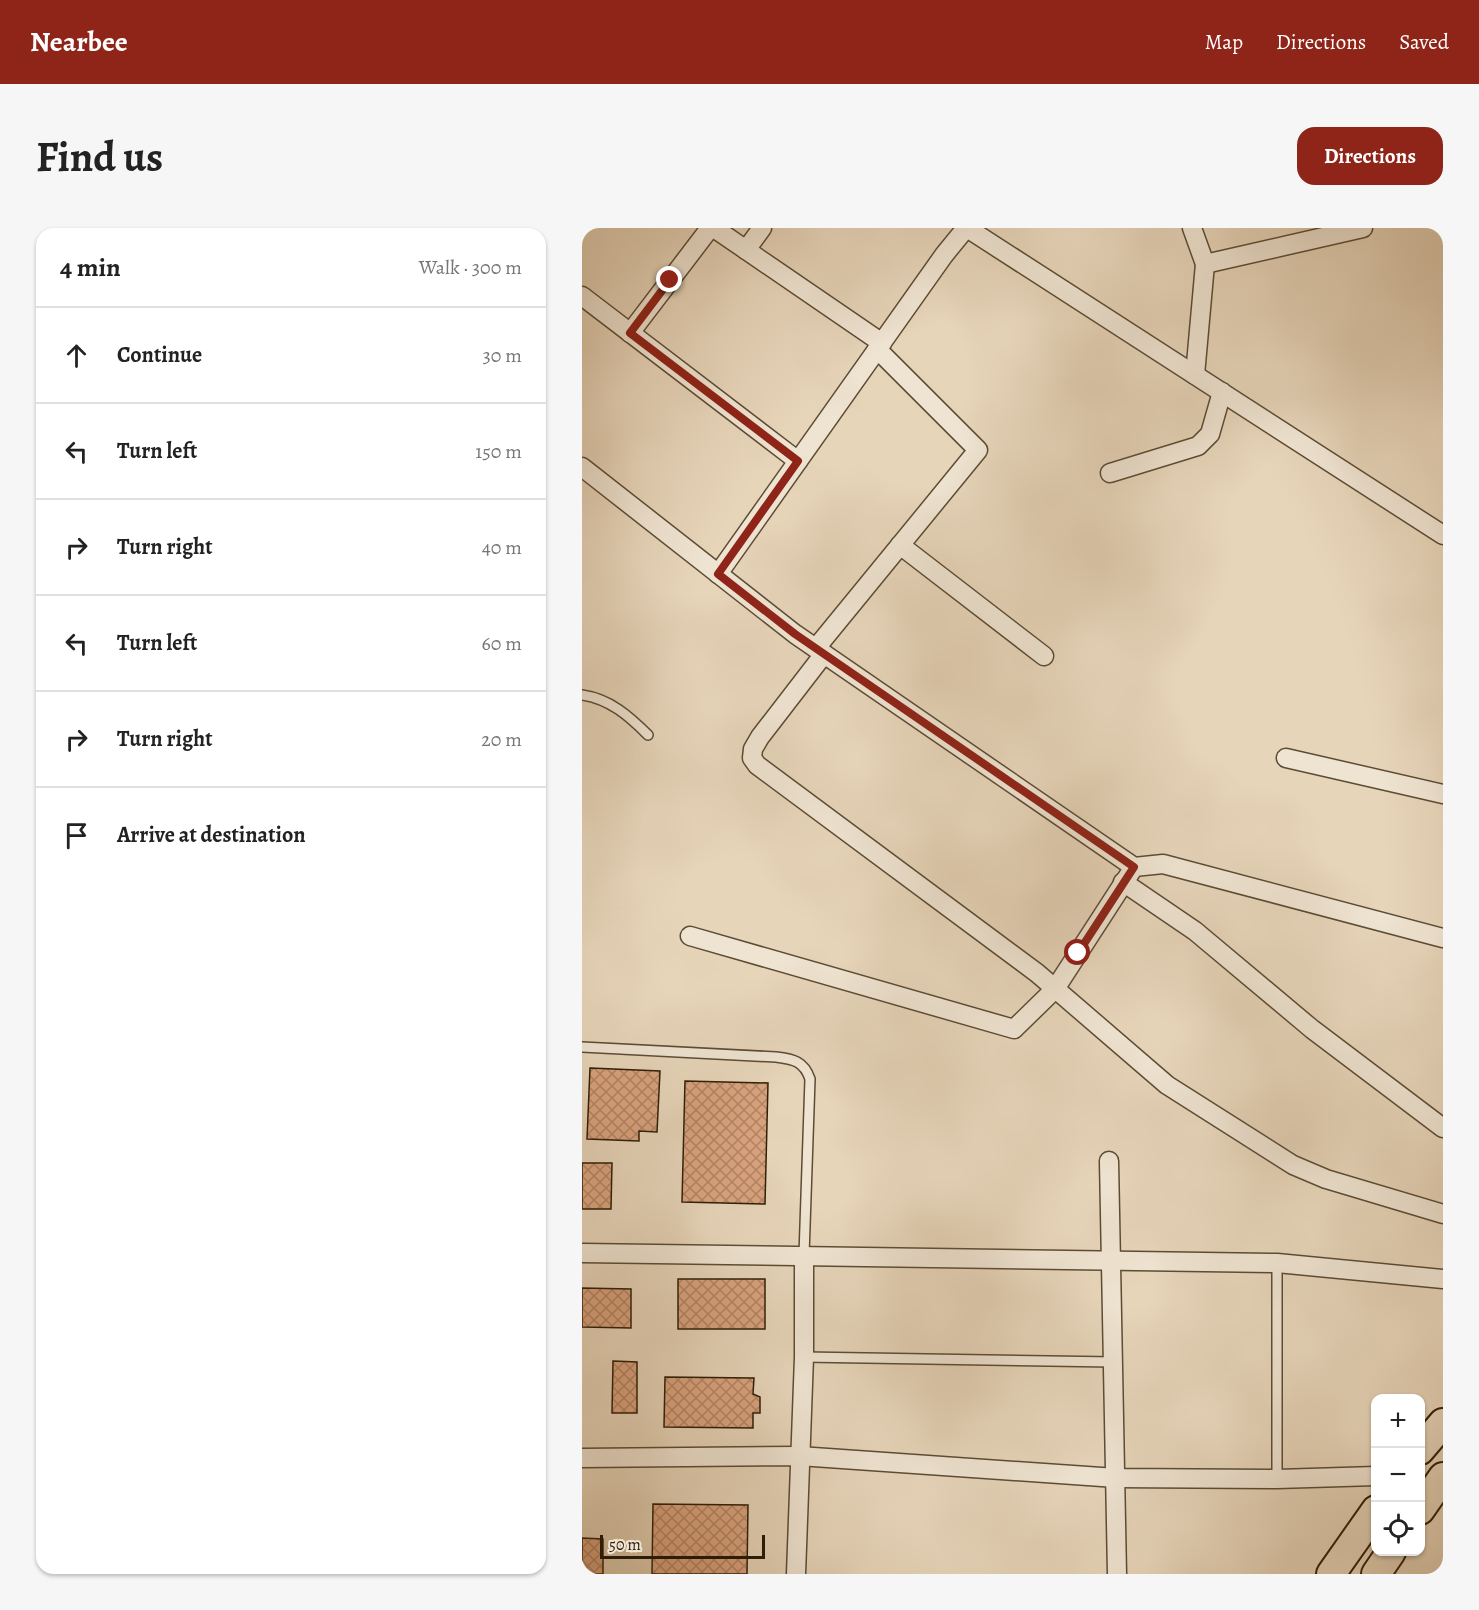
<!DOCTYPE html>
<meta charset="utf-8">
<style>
body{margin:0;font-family:Alegreya,serif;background:#f6f6f6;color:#222}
.controls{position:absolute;right:18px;bottom:18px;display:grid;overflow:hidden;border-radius:12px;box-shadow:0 2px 4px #0004}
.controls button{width:54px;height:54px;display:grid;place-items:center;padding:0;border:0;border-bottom:2px solid #e0e0e0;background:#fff;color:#222;font:30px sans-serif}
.scale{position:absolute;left:18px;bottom:15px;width:165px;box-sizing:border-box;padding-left:6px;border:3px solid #2e1e07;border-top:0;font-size:16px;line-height:21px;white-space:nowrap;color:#2e1e07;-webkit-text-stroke:4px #efe4d2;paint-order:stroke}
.stop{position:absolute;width:18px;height:18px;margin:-14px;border:4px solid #8f2418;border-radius:50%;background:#fff}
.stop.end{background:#8f2418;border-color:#fff;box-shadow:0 2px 6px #0008}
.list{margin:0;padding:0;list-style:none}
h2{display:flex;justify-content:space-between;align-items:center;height:78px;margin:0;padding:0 24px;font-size:26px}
h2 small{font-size:20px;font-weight:400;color:#767676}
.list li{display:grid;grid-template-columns:39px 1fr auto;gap:18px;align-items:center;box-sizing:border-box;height:96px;padding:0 24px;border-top:2px solid #e0e0e0}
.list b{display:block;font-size:22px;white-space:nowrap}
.list em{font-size:20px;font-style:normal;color:#767676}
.icon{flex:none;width:33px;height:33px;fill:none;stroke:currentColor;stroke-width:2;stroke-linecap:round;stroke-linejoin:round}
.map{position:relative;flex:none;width:861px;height:1346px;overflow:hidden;border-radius:18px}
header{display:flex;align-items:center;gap:36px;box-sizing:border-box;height:84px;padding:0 30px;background:#8f2418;color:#fff}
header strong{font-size:28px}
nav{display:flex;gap:33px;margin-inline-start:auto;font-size:21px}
.intro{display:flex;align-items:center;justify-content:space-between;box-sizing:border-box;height:144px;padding:0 36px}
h1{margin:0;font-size:42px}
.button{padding:15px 27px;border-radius:18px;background:#8f2418;color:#fff;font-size:21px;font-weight:700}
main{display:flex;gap:36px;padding:0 36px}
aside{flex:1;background:#fff;border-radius:18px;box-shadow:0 2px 4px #0004}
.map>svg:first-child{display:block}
.building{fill:url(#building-cross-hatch);stroke:#2e1e07;stroke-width:1.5}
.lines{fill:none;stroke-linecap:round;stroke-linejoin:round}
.service-casing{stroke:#5c4c34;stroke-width:12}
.minor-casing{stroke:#5c4c34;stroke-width:21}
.primary-casing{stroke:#2e1e07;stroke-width:32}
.service{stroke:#efe4d2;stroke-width:9}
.minor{stroke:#efe4d2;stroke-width:18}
.primary{stroke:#e7d5ba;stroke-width:28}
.route{stroke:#8f2418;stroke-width:8}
</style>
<header>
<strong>Nearbee</strong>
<nav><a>Map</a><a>Directions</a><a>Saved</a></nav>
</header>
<div class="intro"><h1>Find us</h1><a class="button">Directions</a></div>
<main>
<aside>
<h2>4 min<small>Walk · 300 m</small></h2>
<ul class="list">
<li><svg class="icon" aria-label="ahead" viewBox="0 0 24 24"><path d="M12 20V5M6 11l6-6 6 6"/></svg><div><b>Continue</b></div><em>30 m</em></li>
<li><svg class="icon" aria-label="left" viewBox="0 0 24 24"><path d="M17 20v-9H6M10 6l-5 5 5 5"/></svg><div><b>Turn left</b></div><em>150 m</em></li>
<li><svg class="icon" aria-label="right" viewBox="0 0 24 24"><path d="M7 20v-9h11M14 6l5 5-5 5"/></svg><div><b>Turn right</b></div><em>40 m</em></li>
<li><svg class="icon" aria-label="left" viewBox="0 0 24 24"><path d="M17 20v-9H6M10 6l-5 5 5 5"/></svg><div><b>Turn left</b></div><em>60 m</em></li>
<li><svg class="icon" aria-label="right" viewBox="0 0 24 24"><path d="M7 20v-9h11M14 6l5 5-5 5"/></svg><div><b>Turn right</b></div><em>20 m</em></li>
<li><svg class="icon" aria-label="arrive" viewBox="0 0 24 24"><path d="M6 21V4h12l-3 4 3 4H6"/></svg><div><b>Arrive at destination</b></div></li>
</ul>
</aside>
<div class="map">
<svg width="861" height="1346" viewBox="0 0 861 1346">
<defs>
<pattern id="building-cross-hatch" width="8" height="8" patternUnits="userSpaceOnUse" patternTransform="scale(1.5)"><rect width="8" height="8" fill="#daa37e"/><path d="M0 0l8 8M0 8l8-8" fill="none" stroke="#b18465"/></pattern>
</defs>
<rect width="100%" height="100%" fill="#e7d5ba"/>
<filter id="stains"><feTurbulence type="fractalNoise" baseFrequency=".00333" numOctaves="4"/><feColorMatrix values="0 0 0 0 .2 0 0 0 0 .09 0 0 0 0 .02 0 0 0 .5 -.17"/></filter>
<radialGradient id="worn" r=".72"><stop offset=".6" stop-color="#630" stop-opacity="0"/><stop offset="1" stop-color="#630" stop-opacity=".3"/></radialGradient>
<g class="building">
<path d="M8 840 78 843 75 904 57 903V913L5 911Z"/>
<path d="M103 853 186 855 183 976 100 974Z"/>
<path d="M0 935H30L29 981H0Z"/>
<rect x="96" y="1051" width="87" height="50"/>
<path d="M0 1060 49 1061V1100L0 1099Z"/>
<path d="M31 1133 55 1134V1185H30Z"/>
<path d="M83 1149 172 1150 171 1166 178 1169V1185H171V1200L82 1199Z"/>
<path d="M71 1276 166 1277 165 1346H70Z"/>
<path d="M0 1310 21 1311V1346H0Z"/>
</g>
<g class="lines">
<g class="service-casing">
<g id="service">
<path d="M0 467C28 471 47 488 66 507"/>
<path d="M0 819 194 829C211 831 222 833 228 851L222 1027"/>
<path d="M222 1129 532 1134"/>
<path d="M695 1251V1035"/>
</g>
</g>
<g class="minor-casing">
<g id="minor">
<path d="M132 0 300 115"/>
<path d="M385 0 861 307"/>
<path d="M610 0 623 36 781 0"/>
<path d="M164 22 180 0"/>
<path d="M0 68 216 233"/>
<path d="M48 105 128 0"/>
<path d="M613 147 623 36"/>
<path d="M0 239 213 406 552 639 581 636 861 710"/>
<path d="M528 245 616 218 628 206 640 164"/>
<path d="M318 317 462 428"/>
<path d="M136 346 362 27 384 0"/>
<path d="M234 420 396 222 295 121"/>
<path d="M242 426 178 509 171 521 170 530 175 537 455 745 585 857 711 937 744 951 861 986"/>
<path d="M704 530 861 566"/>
<path d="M541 654 613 703 730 801 861 900"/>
<path d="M108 708 432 801 473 761 552 639"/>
<path d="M527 933 535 1346"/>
<path d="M0 1025 695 1035 861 1051"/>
<path d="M0 1230 217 1228 534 1250 695 1251 794 1248"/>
<path d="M214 1346 222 1129V1027"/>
</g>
</g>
<g class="primary-casing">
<g id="primary">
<path d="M838 1222 861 1195"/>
<path d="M838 1282 861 1249"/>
<path d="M749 1346 794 1282"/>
<path d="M794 1346 809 1324"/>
</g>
</g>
<use href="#service" class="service"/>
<use href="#minor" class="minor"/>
<use href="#primary" class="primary"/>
</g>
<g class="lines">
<path class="route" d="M88 52 48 105 216 233 136 346 213 406 552 639 496 725"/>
</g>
<rect width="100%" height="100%" filter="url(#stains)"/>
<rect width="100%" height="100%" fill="url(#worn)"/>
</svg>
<div class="controls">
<button>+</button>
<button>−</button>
<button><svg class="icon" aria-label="locate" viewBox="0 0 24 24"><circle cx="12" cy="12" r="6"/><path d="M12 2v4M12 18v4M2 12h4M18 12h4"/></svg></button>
</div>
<div class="scale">50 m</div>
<div class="stop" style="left:496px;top:725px"></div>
<div class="stop end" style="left:88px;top:52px"></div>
</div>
</main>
